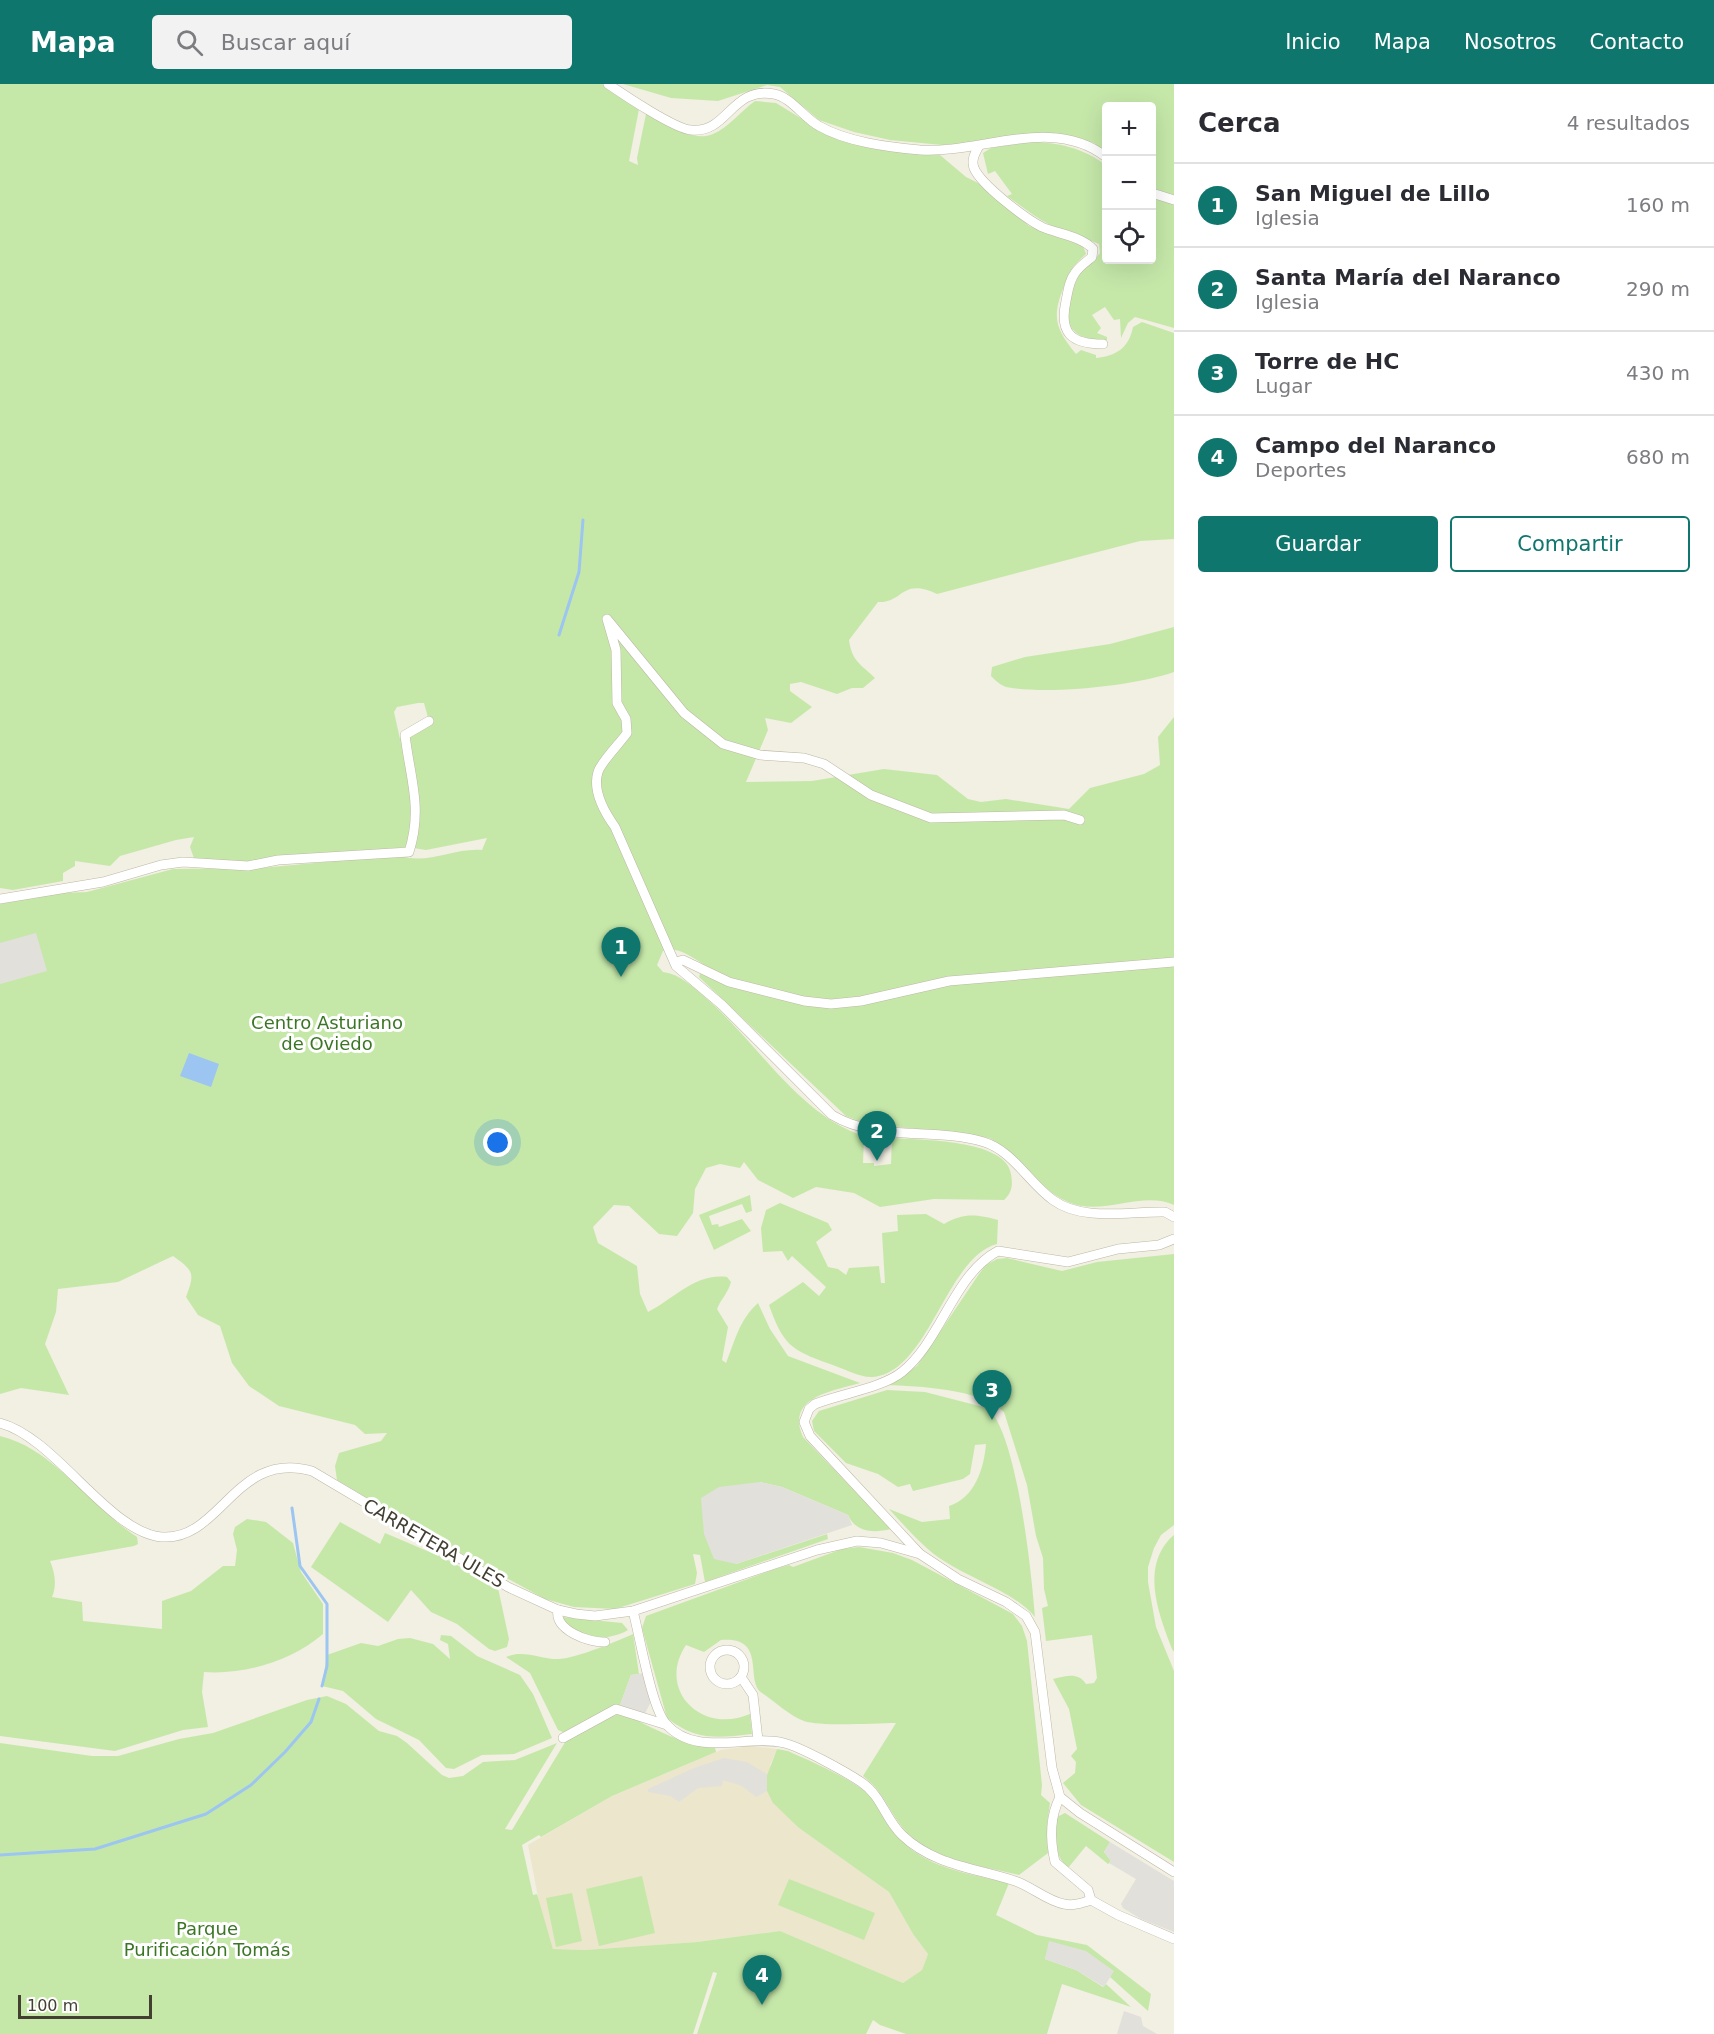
<!DOCTYPE html>
<html lang="es">
<meta charset="utf-8">
<style>
body{margin:0;font-family:"DejaVu Sans",sans-serif;background:#f2f2f3;color:#2b2b33}
.controls{position:absolute;right:18px;top:18px;display:grid;overflow:hidden;border-radius:6px;box-shadow:0 6px 24px #0002}
.controls button{width:54px;height:54px;display:grid;place-items:center;padding:0;border:0;border-bottom:2px solid #e1e1e2;background:#fff;color:#2b2b33;font:30px sans-serif}
.scale{position:absolute;left:18px;bottom:15px;width:134px;box-sizing:border-box;padding-left:6px;border:3px solid #433f33;border-top:0;font-size:16px;line-height:21px;white-space:nowrap;color:#433f33;-webkit-text-stroke:4px #fff;paint-order:stroke}
.you{position:absolute;left:498px;top:1059px;width:21px;height:21px;margin:-15px;border:4px solid #fff;border-radius:50%;background:#1a73e8;box-shadow:0 0 0 9px #1a73e833}
.badge{display:grid;place-items:center;width:39px;height:39px;border-radius:50%;background:#0f766e;color:#fff;font-size:20px;font-weight:700}
.pin{position:absolute;translate:-50% -50px;filter:drop-shadow(0 2px 3px #0008)}
.pin::after{content:'';position:absolute;top:32px;width:21px;height:18px;background:inherit;clip-path:polygon(0 0,100% 0,50% 100%)}
.list{margin:0;padding:0;list-style:none}
h2{display:flex;justify-content:space-between;align-items:center;height:78px;margin:0;padding:0 24px;font-size:26px}
h2 small{font-size:20px;font-weight:400;color:#7c7c81}
.list li{display:grid;grid-template-columns:39px 1fr auto;gap:18px;align-items:center;box-sizing:border-box;height:84px;padding:0 24px;border-top:2px solid #e1e1e2}
.list b{display:block;font-size:22px;white-space:nowrap}
.list p{margin:0;font-size:20px;white-space:nowrap;color:#7c7c81}
.list em{font-size:20px;font-style:normal;color:#7c7c81}
.actions{display:flex;gap:12px;padding:18px 24px}
.actions a{flex:1;padding:14px 0;border:2px solid #0f766e;border-radius:6px;text-align:center;font-size:21px;color:#0f766e}
.actions .main{background:#0f766e;color:#fff}
.icon{flex:none;width:33px;height:33px;fill:none;stroke:currentColor;stroke-width:2;stroke-linecap:round;stroke-linejoin:round}
.map{position:relative;flex:none;width:1174px;height:1950px;overflow:hidden}
header{display:flex;align-items:center;gap:36px;box-sizing:border-box;height:84px;padding:0 30px;background:#0f766e;color:#fff}
header strong{font-size:28px}
nav{display:flex;gap:33px;margin-inline-start:auto;font-size:21px}
.search{width:420px;height:54px;background:#f2f2f3;display:flex;align-items:center;gap:15px;box-sizing:border-box;padding:0 21px;border-radius:6px;color:#7c7c81;font-size:22px}
main{display:flex}
aside{flex:1;background:#fff}
.map>svg:first-child{display:block}
.education{fill:#ece6cc}
.green{fill:#c5e8a9;fill-rule:evenodd}
.parking{fill:#e2e0db}
.water{fill:#9cc5f1}
.lines{fill:none;stroke-linecap:round;stroke-linejoin:round}
.stream{stroke:#9cc5f1;stroke-width:3}
.street-casing{stroke:#bdb8a5;stroke-width:10}
.street{stroke:#fff;stroke-width:9}
.labels{text-anchor:middle;dominant-baseline:central;stroke-width:6;stroke-linejoin:round;paint-order:stroke}
.park-label{font-size:18px;fill:#3b7625;stroke:#fff}
.street-label{font-size:18px;fill:#433f33;stroke:#fff}
</style>
<header>
<strong>Mapa</strong>
<div class="search"><svg class="icon" aria-label="search" viewBox="0 0 24 24"><circle cx="10" cy="10" r="6"/><path d="M15 15l6 6"/></svg>Buscar aquí</div>
<nav><a>Inicio</a><a>Mapa</a><a>Nosotros</a><a>Contacto</a></nav>
</header>
<main>
<div class="map">
<svg width="1174" height="1950" viewBox="0 0 1174 1950">
<rect width="100%" height="100%" fill="#f2efe3"/>
<path class="education" d="M750 1662 777 1665 770 1681 799 1744 889 1808 913 1850 928 1870 922 1886 903 1899 780 1847 697 1858 585 1866 553 1865 540 1823 528 1761 612 1712 721 1666Z"/>
<g class="green">
<path d="M0 0H608L639 25 629 77 638 81 637 74 646 30C663 39 692 59 713 50 728 44 741 27 755 17L776 19 830 52 865 63 940 71 966 93 982 101 1029 142 1083 162 1086 170C1069 186 1072 185 1063 205 1051 235 1057 246 1076 270L1081 266 1096 271V274C1116 272 1129 264 1133 243L1142 238 1174 249V455L1140 457 937 510C901 493 904 519 878 518L849 556C852 578 861 580 875 594L863 604H852L837 610 801 598 790 600V607L812 623 791 639 765 634 768 646 746 698 812 697 884 685 937 691 968 715 981 718 1006 715 1069 725 1090 704 1144 690 1160 681 1158 653 1174 633V1121C1142 1106 1102 1133 1068 1118 1037 1105 1020 1069 989 1054L861 1038 846 1032 699 893 703 880C690 872 678 862 663 867L657 881 663 888C680 890 693 903 706 914 755 956 800 1033 864 1052L863 1079H874V1082L891 1080 892 1054C919 1056 1006 1055 1011 1090 1013 1101 1012 1109 1004 1116L934 1115 880 1123 854 1109 816 1103 793 1114 758 1096 744 1078 740 1084 720 1080 706 1084 695 1105 693 1129 677 1152 659 1150 629 1122 614 1121 593 1143 598 1159 637 1182 640 1210 648 1228C674 1215 695 1189 727 1193L731 1198C728 1209 721 1215 717 1225L728 1243 722 1276 726 1279C735 1257 739 1236 758 1219L770 1245 788 1272 860 1299C833 1307 785 1313 803 1353L891 1445C874 1449 856 1449 848 1431L782 1403 760 1398 736 1480 827 1450 828 1455 705 1498 700 1471 693 1470 697 1489 695 1500 615 1525 574 1523 545 1515 444 1460 337 1396 335 1382 339 1369 381 1357 387 1349 365 1350 355 1341 279 1322 249 1302 232 1279 220 1242 198 1231 186 1213C195 1189 194 1187 173 1172L118 1198 58 1205 56 1228 45 1260 69 1311 21 1304 0 1310V820L61 809 87 808 173 785 261 784 400 771C424 782 456 763 482 766L487 754 426 766 407 763 256 778 195 777 190 763 194 753 176 756 120 772 110 782 75 777V782L63 789V797L13 806 0 804ZM418 619H424L429 637 400 655 394 628 397 623Z"/>
<path d="M623 0H1174V112L1152 104V22H1106V68L1094 59 1068 52 942 61 890 56 854 48 819 36 780 3 767 1 718 17 671 14Z"/>
<path d="M1029 58C1058 58 1083 64 1106 81V176H1152V113L1174 120V244L1135 233 1128 239 1121 254 1120 235 1114 236 1105 223 1092 231 1101 244 1097 249 1107 253V256C1064 259 1057 226 1077 193 1083 183 1093 178 1100 169L1099 160C1083 153 1065 149 1050 141 1035 133 1021 122 1007 112L1012 110 995 87 988 90 983 69 991 64Z"/>
<path d="M1174 543V588C1134 602 1047 611 1006 603 1000 601 995 596 991 592L992 583 1025 573 1110 560Z"/>
<path d="M750 1111 752 1127 746 1129 742 1120 709 1132 712 1141 718 1140 719 1143 742 1135 751 1147 714 1166 699 1131Z"/>
<path d="M780 1119 828 1139 832 1146 816 1158 828 1183 838 1185 846 1191 849 1184 879 1182 881 1199H885L882 1149 898 1147 897 1131 926 1130 944 1140C964 1129 975 1130 998 1136L997 1160C946 1173 929 1288 873 1293 860 1294 843 1284 830 1280 790 1266 783 1260 769 1221L803 1198 819 1212 826 1203 792 1172 788 1177 782 1167 763 1168 761 1144 766 1126Z"/>
<path d="M1174 1170V1441L1161 1451 1154 1464 1148 1483V1498L1156 1543 1174 1587V1778L1081 1721 1063 1699 1075 1689 1076 1678 1071 1672 1077 1665 1069 1625 1053 1595C1067 1592 1078 1588 1086 1600L1094 1599 1097 1594 1092 1551 1046 1557 1042 1524 1048 1522 1044 1505 1043 1474 1036 1452 1027 1401 1004 1328C981 1305 918 1302 886 1301L917 1282 979 1190 986 1181 997 1175 1007 1174 1062 1187 1097 1178Z"/>
<path d="M887 1306 925 1308 987 1324C1017 1346 1032 1493 1035 1533 1016 1509 971 1495 944 1477 923 1464 906 1443 889 1425L922 1438 950 1435 949 1422C975 1414 984 1384 986 1360L975 1361 970 1390 963 1395 913 1407 910 1400 898 1403 878 1390 846 1379 814 1347 812 1337 819 1327Z"/>
<path d="M0 1352C53 1364 92 1424 137 1453L138 1460 134 1462 50 1477C55 1489 57 1501 52 1513L82 1518 83 1537 162 1545V1517L191 1507 223 1482H235L237 1466 233 1450 235 1443 247 1435 266 1438 293 1459 301 1488 323 1520V1550C292 1577 244 1591 204 1588L202 1608 208 1643 183 1646 115 1667 0 1652Z"/>
<path d="M340 1438 380 1460 385 1449 446 1475 498 1504 509 1555 507 1563 495 1567 489 1565 457 1540 431 1528 411 1506 388 1538 311 1483Z"/>
<path d="M1174 1451V1567H1173C1159 1531 1139 1481 1174 1451Z"/>
<path d="M859 1463 893 1469 912 1476 1013 1530 1022 1542 1027 1557 1042 1701 1041 1711 1050 1719 1047 1741 1048 1769 1019 1791C979 1781 930 1777 902 1743 887 1724 884 1708 863 1692L896 1639C875 1639 822 1643 804 1637 790 1632 774 1617 762 1609 744 1597 768 1552 721 1556L704 1568 686 1561C656 1606 702 1651 750 1630L752 1650C718 1654 696 1657 667 1634L642 1544 646 1532 775 1485 789 1481 793 1483 842 1465Z"/>
<path d="M563 1533 622 1539 628 1546C610 1557 571 1559 563 1533Z"/>
<path d="M633 1550 639 1590 631 1591 620 1621 611 1623 565 1649 558 1646 530 1589 506 1573C523 1565 540 1575 557 1575 572 1576 618 1557 633 1550Z"/>
<path d="M441 1551 451 1552 477 1572 520 1591 533 1610 552 1654 514 1670 482 1671 454 1685 446 1684 419 1656 376 1635 343 1607 322 1602 327 1571 361 1559 378 1562 398 1555 410 1554 433 1560 450 1575 448 1560 440 1556Z"/>
<path d="M327 1612 346 1620 379 1647 397 1652 407 1659 442 1691 449 1694 463 1692 483 1678 515 1676 557 1659 505 1745 512 1746 567 1655C586 1648 604 1630 625 1630 648 1642 689 1664 715 1664L716 1668 612 1712 541 1753 539 1751 522 1761 533 1811 537 1810 553 1865 585 1866 697 1858 780 1847 903 1899 922 1886 928 1870 913 1850 889 1808 799 1744 773 1719 767 1707 766 1694 777 1665 788 1667C812 1678 854 1695 872 1714 889 1732 895 1756 918 1770 944 1787 979 1792 1009 1799L996 1831 1037 1851 1087 1861 1151 1910 1148 1927 1110 1893 1113 1887 1050 1858 1045 1875 1076 1886 1103 1903 1106 1900 1131 1923 1062 1900 1047 1950H906L880 1941 873 1936 866 1950H697L717 1889 713 1888 693 1950H0V1659L92 1672H118L179 1655 213 1649 307 1616Z"/>
<path d="M1065 1729 1110 1758 1104 1768 1111 1777 1108 1780 1086 1762 1068 1784C1053 1770 1054 1751 1057 1733Z"/>
<path d="M642 1792 655 1849 599 1862 586 1805Z"/>
<path d="M789 1795 875 1829 864 1856 778 1821Z"/>
<path d="M572 1809 582 1857 556 1863 546 1814Z"/>
</g>
<g class="parking">
<path d="M36 849 47 887 0 900V859Z"/>
<path d="M760 1398 782 1403 848 1431 852 1441 736 1480 714 1475 704 1450 701 1414 719 1403Z"/>
<path d="M645 1589 652 1616 644 1631 620 1621 631 1591Z"/>
<path d="M724 1674 747 1678 767 1690V1707L756 1713 742 1702 723 1696 722 1702 698 1704 679 1718 670 1712 648 1708V1705L694 1684Z"/>
<path d="M1110 1758 1174 1797V1848L1141 1835 1123 1824 1121 1820 1136 1795 1109 1779 1111 1777 1104 1768Z"/>
<path d="M1049 1857 1086 1867 1114 1887 1104 1903 1076 1886 1045 1875Z"/>
<path d="M1124 1927 1141 1933 1143 1942 1157 1950H1117Z"/>
</g>
<path class="water" d="M189 969 219 980 211 1003 180 992Z"/>
<g class="lines">
<g class="stream">
<path d="M559 551 579 488 583 436"/>
<path d="M292 1424 300 1482 327 1520V1582L322 1602"/>
<path d="M0 1771 95 1765 206 1730 251 1701 285 1668 311 1638 319 1615"/>
</g>
<g class="street-casing">
<g id="street">
<path d="M608 0C624 11 675 45 691 46 728 50 731 2 774 10 791 13 804 34 819 42 847 58 887 63 920 66 980 70 1053 31 1106 73"/>
<path d="M979 62C975 69 971 76 974 84 981 101 1026 135 1042 143 1058 150 1081 152 1093 165L1092 173C1086 178 1079 183 1075 189 1069 197 1068 207 1066 217 1059 249 1071 260 1103 260"/>
<path d="M1152 109 1174 116"/>
<path d="M1080 736 1064 731 931 734 871 711 824 680 804 674 760 671 723 660 684 629 607 535 616 566 617 619 626 635 627 649C620 659 601 678 598 688 592 707 605 729 615 743L676 882 722 921 832 1031C877 1058 934 1043 984 1058 1013 1067 1029 1099 1053 1116 1083 1138 1130 1127 1165 1128L1174 1133"/>
<path d="M0 815 103 798 161 781 183 778 248 782 278 776 409 768C423 724 410 694 405 651L429 637"/>
<path d="M676 878 683 876 729 898 804 917 831 920 861 917 949 897 1174 878"/>
<path d="M1174 1155 1159 1161 1118 1165 1068 1178 998 1167C954 1190 941 1257 902 1288 882 1304 840 1310 815 1320L809 1325 804 1338 810 1352 920 1470 958 1495 1006 1518 1026 1532 1035 1548 1052 1684 1060 1713 1080 1729 1174 1788"/>
<path d="M0 1339C55 1353 109 1449 162 1453 221 1457 236 1365 312 1387L508 1503 558 1526 576 1530 595 1532 633 1527 817 1466 857 1457 881 1459 920 1470"/>
<path d="M558 1526C554 1546 589 1559 605 1558"/>
<path d="M633 1527C640 1553 651 1622 666 1640 696 1674 747 1650 784 1659 801 1663 846 1688 861 1698 882 1712 885 1735 902 1751 933 1781 975 1784 1015 1797 1031 1802 1047 1817 1064 1820 1073 1822 1082 1819 1091 1816L1118 1831 1174 1855"/>
<circle cx="727" cy="1583" r="17"/>
<path d="M741 1593 753 1611 758 1656"/>
<path d="M563 1654 616 1625 667 1641"/>
<path d="M1060 1713C1049 1734 1050 1756 1055 1778L1088 1806 1091 1816"/>
</g>
</g>
<use href="#street" class="street"/>
</g>
<g class="labels">
<g class="park-label">
<text x="327" y="938">Centro Asturiano<tspan x="327" dy="21">de Oviedo</tspan></text>
<text x="207" y="1844">Parque<tspan x="207" dy="21">Purificación Tomás</tspan></text>
</g>
<g class="street-label">
<text transform="translate(434 1459) rotate(30)">CARRETERA ULES</text>
</g>
</g>
</svg>
<div class="controls">
<button>+</button>
<button>−</button>
<button><svg class="icon" aria-label="locate" viewBox="0 0 24 24"><circle cx="12" cy="12" r="6"/><path d="M12 2v4M12 18v4M2 12h4M18 12h4"/></svg></button>
</div>
<div class="scale">100 m</div>
<div class="you"></div>
<div class="pin badge" style="left:621px;top:893px">1</div>
<div class="pin badge" style="left:877px;top:1077px">2</div>
<div class="pin badge" style="left:992px;top:1336px">3</div>
<div class="pin badge" style="left:762px;top:1921px">4</div>
</div>
<aside>
<h2>Cerca<small>4 resultados</small></h2>
<ul class="list">
<li><span class="badge">1</span><div><b>San Miguel de Lillo</b><p>Iglesia</p></div><em>160 m</em></li>
<li><span class="badge">2</span><div><b>Santa María del Naranco</b><p>Iglesia</p></div><em>290 m</em></li>
<li><span class="badge">3</span><div><b>Torre de HC</b><p>Lugar</p></div><em>430 m</em></li>
<li><span class="badge">4</span><div><b>Campo del Naranco</b><p>Deportes</p></div><em>680 m</em></li>
</ul>
<div class="actions"><a class="main">Guardar</a><a>Compartir</a></div>
</aside>
</main>
